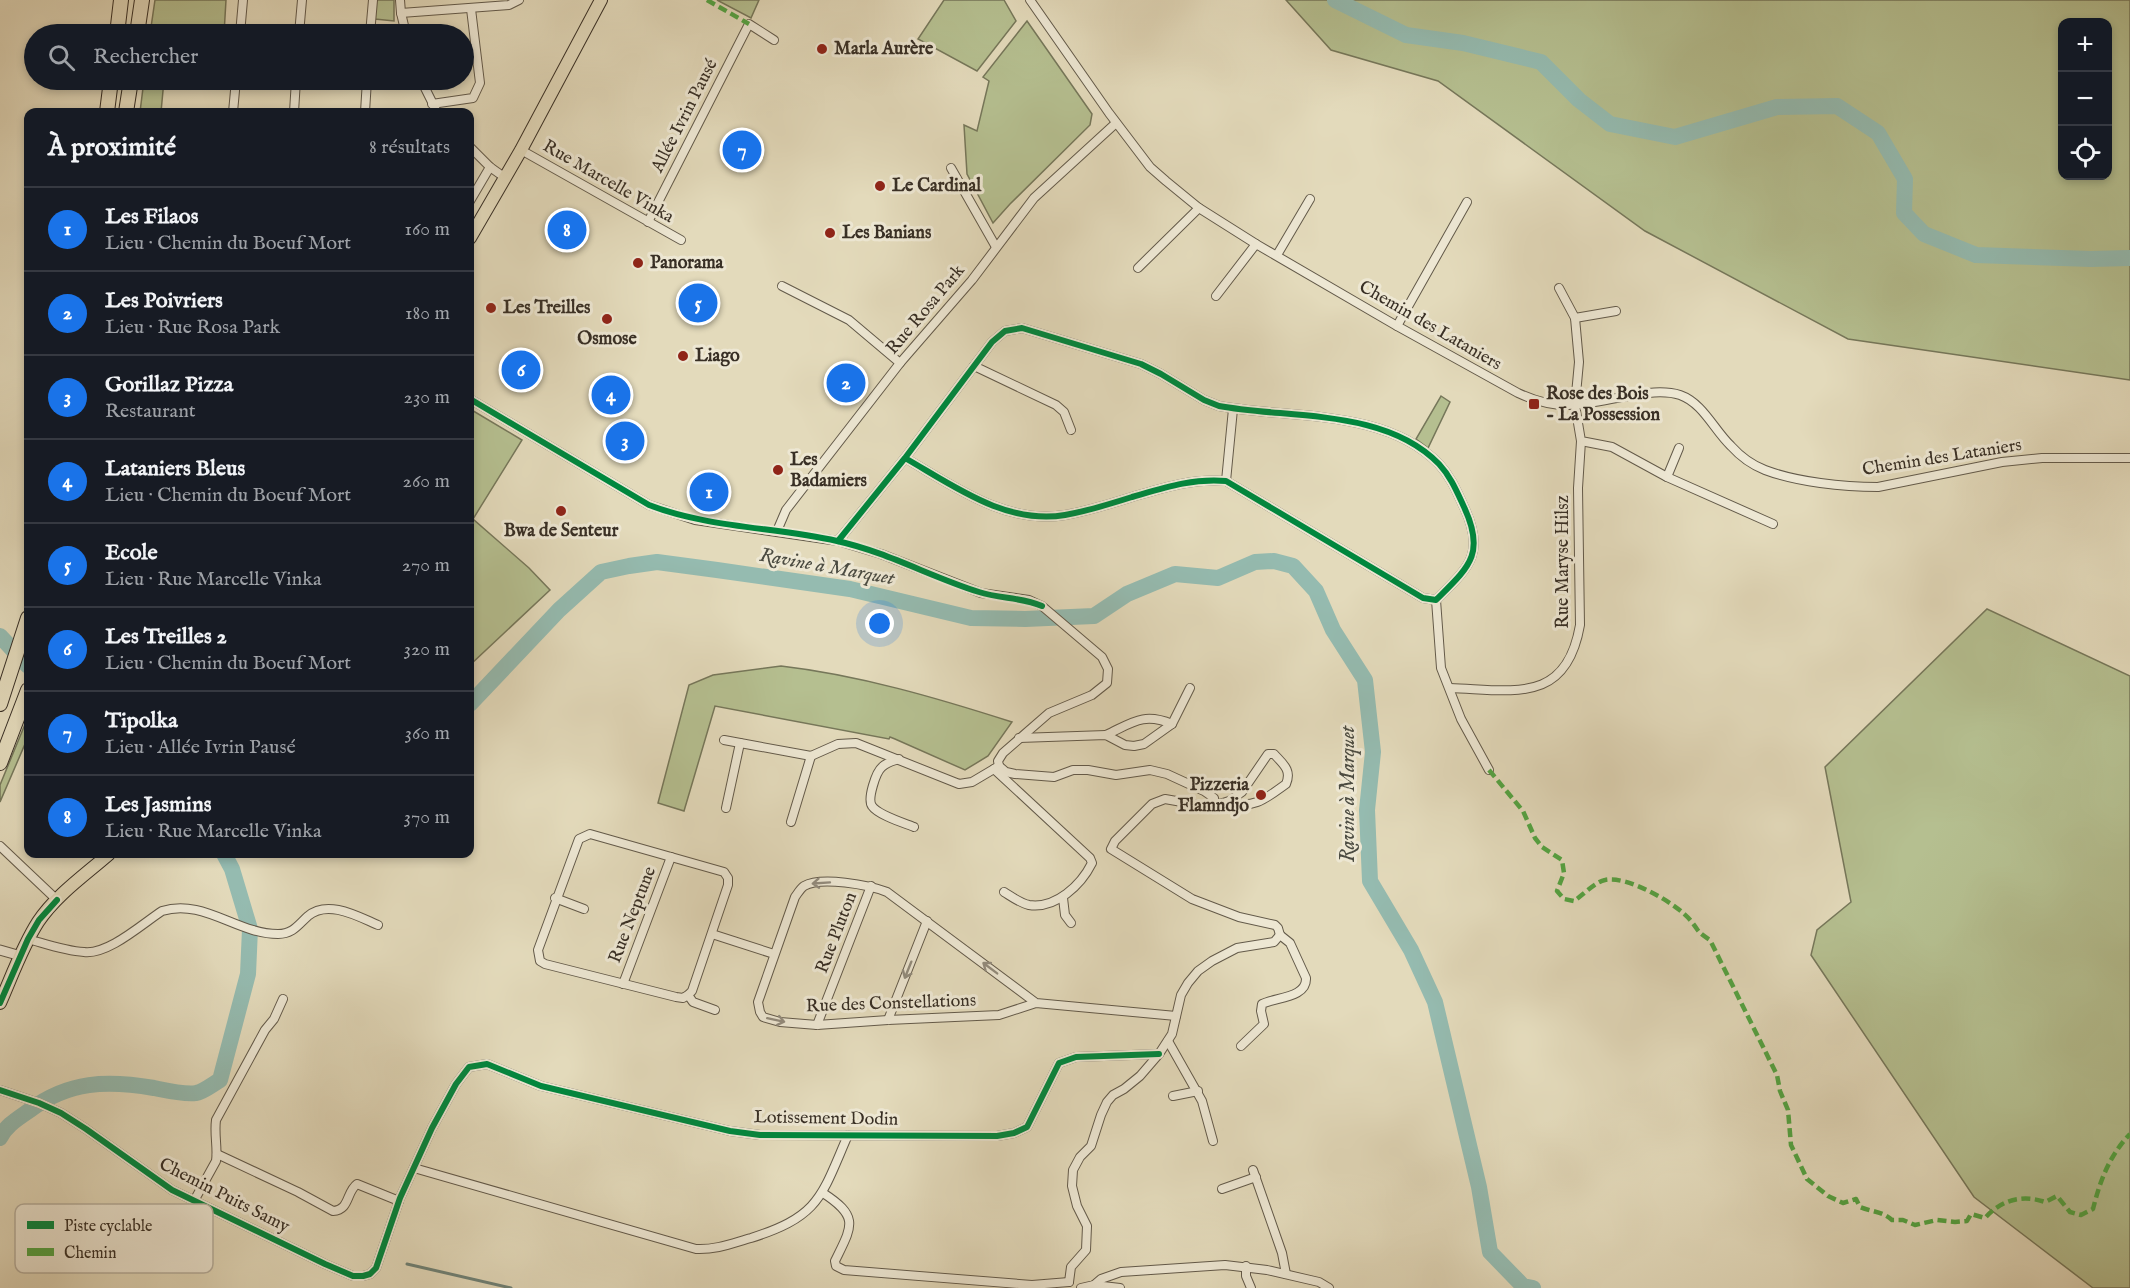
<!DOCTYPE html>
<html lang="fr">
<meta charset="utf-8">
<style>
body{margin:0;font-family:"IM FELL English",serif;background:#20242c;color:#f1f3f6}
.controls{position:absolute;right:18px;top:18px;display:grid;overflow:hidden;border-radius:12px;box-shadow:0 3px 9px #0003}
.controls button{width:54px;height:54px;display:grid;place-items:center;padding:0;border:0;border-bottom:2px solid #363941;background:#171b24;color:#f1f3f6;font:30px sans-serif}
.you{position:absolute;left:880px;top:624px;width:21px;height:21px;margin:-15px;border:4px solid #fff;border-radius:50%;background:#1a73e8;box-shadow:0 0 0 9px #1a73e833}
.badge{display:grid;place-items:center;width:39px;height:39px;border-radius:50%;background:#1a73e8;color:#fff;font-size:20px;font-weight:700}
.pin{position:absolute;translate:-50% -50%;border:3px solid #fff;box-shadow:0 2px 6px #0006}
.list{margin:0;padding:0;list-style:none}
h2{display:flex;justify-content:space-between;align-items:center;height:78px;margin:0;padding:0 24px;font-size:26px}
h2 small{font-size:20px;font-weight:400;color:#9ea1a6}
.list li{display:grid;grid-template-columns:39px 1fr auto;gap:18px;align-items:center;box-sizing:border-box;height:84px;padding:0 24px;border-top:2px solid #363941}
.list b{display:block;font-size:22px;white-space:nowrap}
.list p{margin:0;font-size:20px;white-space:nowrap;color:#9ea1a6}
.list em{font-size:20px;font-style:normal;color:#9ea1a6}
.icon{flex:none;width:33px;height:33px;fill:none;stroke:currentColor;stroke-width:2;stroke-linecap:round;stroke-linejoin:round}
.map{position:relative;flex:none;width:2130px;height:1288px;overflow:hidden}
.search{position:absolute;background:#171b24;box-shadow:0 3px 9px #0003;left:24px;top:24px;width:450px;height:66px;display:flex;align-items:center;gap:15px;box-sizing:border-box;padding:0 21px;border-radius:33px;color:#9ea1a6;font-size:22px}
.panel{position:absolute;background:#171b24;box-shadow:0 3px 9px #0003;left:24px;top:108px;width:450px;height:750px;border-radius:12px}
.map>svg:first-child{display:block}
.green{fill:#b5bf90;stroke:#76775a;stroke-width:1.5;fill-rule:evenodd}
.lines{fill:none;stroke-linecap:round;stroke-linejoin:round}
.stream{stroke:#708378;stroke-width:3}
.river{stroke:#95bbb0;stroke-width:16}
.minor-casing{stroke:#635a4a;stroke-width:10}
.tertiary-casing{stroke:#635a4a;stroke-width:11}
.primary-casing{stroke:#382f25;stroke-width:14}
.trunk-casing{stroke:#382f25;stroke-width:16}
.minor{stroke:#ede7d3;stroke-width:8}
.tertiary{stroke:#ede7d3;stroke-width:9}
.primary{stroke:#e3dabb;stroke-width:12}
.trunk{stroke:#e3dabb;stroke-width:14}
.quiet{stroke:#53a442;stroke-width:4.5;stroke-dasharray:9 4.5;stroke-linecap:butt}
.cycleway-casing{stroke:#ede7d3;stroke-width:10}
.cycleway{stroke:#00873e;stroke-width:6}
.oneway{stroke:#928b7c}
.poi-dot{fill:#8f2418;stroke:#ede7d3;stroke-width:2}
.labels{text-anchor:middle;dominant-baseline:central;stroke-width:6;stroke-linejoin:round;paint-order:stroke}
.poi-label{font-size:18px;font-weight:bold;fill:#382f25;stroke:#ede7d3;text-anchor:start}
.street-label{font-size:18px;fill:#382f25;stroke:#ede7d3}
.water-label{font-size:20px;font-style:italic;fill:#4b4b41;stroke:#ede7d3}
.key{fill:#ede7d3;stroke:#b7b09f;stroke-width:1.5}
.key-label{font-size:16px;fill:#382f25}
</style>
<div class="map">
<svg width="2130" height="1288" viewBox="0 0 2130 1288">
<rect width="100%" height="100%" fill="#e3dabb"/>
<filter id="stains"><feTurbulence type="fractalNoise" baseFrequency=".00333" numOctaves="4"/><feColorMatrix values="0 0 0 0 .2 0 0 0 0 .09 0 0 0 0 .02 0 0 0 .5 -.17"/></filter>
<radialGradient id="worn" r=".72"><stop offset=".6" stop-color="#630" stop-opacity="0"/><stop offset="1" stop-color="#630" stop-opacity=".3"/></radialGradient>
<g class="green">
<path d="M155 0H226L224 34H150Z"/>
<path d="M376 0H394V21L375 19Z"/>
<path d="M717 0H759L751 18Z"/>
<path d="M944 0H1004L1016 21 977 71 918 39Z"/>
<path d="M1286 0H2130V380L1848 339 1645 231 1438 81 1331 50ZM2062 22H2108V176H2062Z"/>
<path d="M1027 21 1092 114 1090 125 1010 204 993 223 967 174 964 125 977 131 989 81 983 77Z"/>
<path d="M144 80H164L161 112H140Z"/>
<path d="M1441 396 1450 402 1428 448 1416 439Z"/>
<path d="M470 409 522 440 473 519 529 568 550 590 470 665Z"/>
<path d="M1987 609 2130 676V1288H2093L1974 1197 1811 955 1817 930 1851 902 1825 767Z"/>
<path d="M781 666C859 675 937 698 1012 722L988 756 965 770 895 739 890 737 889 739 715 706 684 811 658 803 689 685 713 675Z"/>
<path d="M28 717V737L0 802V785Z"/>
</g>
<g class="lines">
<path class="stream" d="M407 1264 511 1288"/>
<g class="river">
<path d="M1335 0 1406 35 1463 43 1541 62 1579 100 1610 124 1675 137 1777 107 1837 106 1878 133 1905 179 1904 213 1924 234 1976 255 2091 259 2130 258"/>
<path d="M0 636 28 666"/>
<path d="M470 704 559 610 601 572 629 566 657 562 717 570 850 589 971 618 1025 619 1094 616 1127 594 1175 574 1218 578 1255 562 1274 561 1293 566 1316 591 1333 630 1365 680 1373 752 1367 810 1370 881 1411 950 1435 1002 1479 1187 1490 1252 1523 1286 1533 1288"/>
<path d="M0 1138C6 1125 19 1118 30 1110 69 1081 107 1080 154 1088 164 1090 186 1095 196 1093 203 1092 213 1084 220 1080L248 974 250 929 232 869 224 854"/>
</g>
<g class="minor-casing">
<g id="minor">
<path d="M400 0 401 13 406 34"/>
<path d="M1030 0 1109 113 1150 167 1166 181 1199 208 1256 244 1397 326 1518 393C1533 400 1549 405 1566 405 1599 406 1649 385 1680 395 1703 403 1714 430 1731 446 1740 456 1752 465 1765 470 1797 482 1843 487 1878 487L2002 462 2042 458H2130"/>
<path d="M401 13 509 5 519 0"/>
<path d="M240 34 243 0"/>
<path d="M299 34 302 0"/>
<path d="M370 34 373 0"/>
<path d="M421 80 437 112"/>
<path d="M432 104 473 98 480 83 471 9"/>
<path d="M233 112 236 80"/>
<path d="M294 112 296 80"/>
<path d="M365 112 367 80"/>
<path d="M470 147 490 167 504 177"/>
<path d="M521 150 681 240"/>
<path d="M951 168 996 247"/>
<path d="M470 201 490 167"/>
<path d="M648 222 749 24 774 40"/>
<path d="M1277 255 1310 199"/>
<path d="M1138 268 1199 208"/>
<path d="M782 286 849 320 900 363"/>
<path d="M1559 288 1575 318 1579 362 1575 405 1581 441 1612 447 1667 477 1773 524"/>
<path d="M1216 296 1256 244"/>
<path d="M1575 318 1616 311"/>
<path d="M1397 326 1467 202"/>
<path d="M974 366 1056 405 1064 412 1071 430"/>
<path d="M470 399 649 505 695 520 838 541 881 554 981 593 1029 600 1042 606 1102 657 1108 669 1107 683 1092 695 1049 713 1003 753 998 761 999 766"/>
<path d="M1667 477 1679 448"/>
<path d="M1226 481 1233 409"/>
<path d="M777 531 786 510 900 363 972 280 1034 198 1116 123"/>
<path d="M838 541 905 458 992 342 1005 331 1022 328 1141 364 1161 374 1204 400 1219 406C1289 419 1385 408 1439 464 1451 477 1457 492 1464 507 1486 554 1469 567 1436 600L1423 598 1226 481C1192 478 1163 488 1132 497 1110 504 1088 511 1065 515 1006 525 954 486 905 458"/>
<path d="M1436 600 1441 668 1461 719 1489 770"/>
<path d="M1450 688C1513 690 1566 705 1580 625L1578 488 1581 441"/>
<path d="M1106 735C1132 723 1143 712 1172 724"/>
<path d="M1019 738 1106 735 1125 745 1134 746 1144 744 1172 724 1190 688"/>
<path d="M724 740 811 756 838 744 856 743 959 784 972 782 999 766"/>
<path d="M899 759C893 761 887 762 882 767 876 772 867 799 872 806 878 815 904 823 914 827"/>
<path d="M999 766 1006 772 1015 774 1054 777 1073 770H1088L1116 775 1150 770 1167 774 1204 791 1214 798 1215 805"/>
<path d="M994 769 1090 858 1092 863C1081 885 1056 909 1029 905 1020 903 1012 897 1004 892"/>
<path d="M1229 801C1252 811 1268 797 1286 784 1292 770 1283 764 1274 754H1268L1242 792 1229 801 1210 807 1165 799 1152 804 1115 841 1111 849 1192 899 1239 917 1275 925 1278 928 1280 935"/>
<path d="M726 808 740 743"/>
<path d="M791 822 811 756"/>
<path d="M590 834 724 872 728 878V885L692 991 688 995 683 998 676 997 545 964 540 961 538 950 579 839Z"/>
<path d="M0 846 57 900"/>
<path d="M555 898 584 909"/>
<path d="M1063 898 1065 915 1071 923"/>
<path d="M712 934 774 954"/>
<path d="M28 939C46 944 65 951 84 952 108 955 142 924 162 911 203 898 237 934 278 934 293 934 298 925 308 916 328 899 359 917 378 925"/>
<path d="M623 984 671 857"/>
<path d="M688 995 693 1002 715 1010"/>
<path d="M1036 1003 887 892C869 885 821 876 804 886 800 889 798 893 795 897L758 1002 760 1012 763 1017 780 1022 817 1025 888 1020 999 1015 1036 1003 1176 1016"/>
<path d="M888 1020 927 921"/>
<path d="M817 1025 871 886"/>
<path d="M1168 1041 1202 1101 1213 1141"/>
<path d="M1241 1046 1264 1024 1261 1011 1262 1004C1276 997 1307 998 1306 978L1290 943 1280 935"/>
<path d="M0 1090 39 1103 61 1113 86 1129 172 1190 325 1264 353 1276H363L370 1274 376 1268 400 1198 432 1128 456 1084 469 1067 487 1064 541 1086 730 1131 760 1135 997 1136 1014 1133 1027 1127 1059 1063 1076 1057 1159 1054"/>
<path d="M1173 1096 1198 1091"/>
<path d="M217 1154 298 1192 333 1211C350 1210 346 1192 357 1184L399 1201"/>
<path d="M414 1168 696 1249C716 1250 733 1243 751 1238 820 1216 821 1197 848 1135"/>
<path d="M1253 1170 1282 1253 1286 1274"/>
<path d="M1222 1189 1256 1177"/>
<path d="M823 1193C860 1217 852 1226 835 1261L836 1266 844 1270 1032 1285 1069 1282"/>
<path d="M194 1201 216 1161C218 1148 214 1135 216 1120L265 1030 274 1019 283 999"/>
<path d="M1246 1266V1276L1251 1288"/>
<path d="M1069 1282 1071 1267 1086 1250 1087 1226 1077 1206 1072 1186 1073 1170 1080 1157 1091 1146 1101 1115 1107 1102 1113 1095 1124 1089 1140 1076 1159 1054 1172 1034 1181 995 1188 983 1198 971 1212 961 1237 948 1274 942 1280 935"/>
<path d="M1094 1285 1120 1288"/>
<path d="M1081 1288 1094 1285 1101 1279 1121 1272 1225 1265 1267 1270 1319 1282 1329 1288"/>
</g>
</g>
<g class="tertiary-casing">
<path id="tertiary" d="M0 950 21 956"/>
</g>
<g class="primary-casing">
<g id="primary">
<path d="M470 238 521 150 601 0"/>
<path d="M0 1003C12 976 22 947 38 922 56 895 85 875 109 854"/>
</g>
</g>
<g class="trunk-casing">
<g id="trunk">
<path d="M117 34 121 0"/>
<path d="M137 34 142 0"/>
<path d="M107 112 111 80"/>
<path d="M126 112 131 80"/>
<path d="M0 704 28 618"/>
<path d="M0 763 28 690"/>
</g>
</g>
<use href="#minor" class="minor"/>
<use href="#tertiary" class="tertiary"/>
<use href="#primary" class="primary"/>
<use href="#trunk" class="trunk"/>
<g class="quiet">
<path d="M707 0 749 24"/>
<path d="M1489 770 1523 811 1535 838 1542 847 1562 860 1564 873 1557 891 1564 899 1574 901C1583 895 1595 882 1605 880 1627 875 1678 904 1691 921 1700 932 1696 931 1710 940L1777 1075 1780 1091 1788 1110 1791 1145 1807 1179 1828 1196 1843 1203 1856 1199 1860 1207C1872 1212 1882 1211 1892 1220H1903L1915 1225 1937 1220 1955 1222 1967 1221 1971 1214 1985 1218C2001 1200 2022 1194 2045 1202L2057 1196 2070 1212 2081 1215 2093 1209C2100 1181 2109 1156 2130 1134"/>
</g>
<g class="cycleway-casing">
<g id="cycleway">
<path d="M470 399 649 505C709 528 774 527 837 541 887 552 931 577 979 592 1000 599 1021 597 1042 606"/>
<path d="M838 541 905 458 992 342 1005 331 1022 328 1141 364 1161 374 1204 400 1219 406C1289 419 1385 408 1439 464 1451 477 1457 492 1464 507 1486 554 1469 567 1436 600L1423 598 1226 481C1192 478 1163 488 1132 497 1110 504 1088 511 1065 515 1006 525 954 486 905 458"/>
<path d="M0 1003 28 939 39 920 57 900"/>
<path d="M0 1090 39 1103 61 1113 86 1129 172 1190 325 1264 353 1276H363L370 1274 376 1268 400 1198 432 1128 456 1084 469 1067 487 1064 541 1086 730 1131 760 1135 997 1136 1014 1133 1027 1127 1059 1063 1076 1057 1159 1054"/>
</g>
</g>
<use href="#cycleway" class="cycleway"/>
</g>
<defs><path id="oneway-shaft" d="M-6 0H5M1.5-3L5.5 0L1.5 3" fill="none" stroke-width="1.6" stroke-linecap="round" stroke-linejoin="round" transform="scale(1.5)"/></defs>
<g class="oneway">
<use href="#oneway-shaft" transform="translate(821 883) rotate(176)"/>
<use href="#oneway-shaft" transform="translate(990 968) rotate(-143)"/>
<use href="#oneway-shaft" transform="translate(908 970) rotate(112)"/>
<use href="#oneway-shaft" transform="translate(776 1020) rotate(12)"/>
</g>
<g class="poi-dot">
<circle cx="822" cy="49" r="6"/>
<circle cx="880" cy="186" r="6"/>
<circle cx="830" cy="233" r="6"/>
<circle cx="638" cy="263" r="6"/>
<circle cx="491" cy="308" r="6"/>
<circle cx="607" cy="319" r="6"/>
<circle cx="683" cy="356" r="6"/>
<rect x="1528" y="398" width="12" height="12" rx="3"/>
<circle cx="778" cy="470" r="6"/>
<circle cx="561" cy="511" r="6"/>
<circle cx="1261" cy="795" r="6"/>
</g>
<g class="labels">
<g class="poi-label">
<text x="834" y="49">Marla Aurère</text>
<text x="892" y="186">Le Cardinal</text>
<text x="842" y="233">Les Banians</text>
<text x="650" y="263">Panorama</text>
<text x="503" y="308">Les Treilles</text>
<text x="607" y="339" text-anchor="middle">Osmose</text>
<text x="695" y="356">Liago</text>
<text x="1546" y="394">Rose des Bois<tspan x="1546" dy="21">- La Possession</tspan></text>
<text x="790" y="460">Les<tspan x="790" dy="21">Badamiers</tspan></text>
<text x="561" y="531" text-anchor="middle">Bwa de Senteur</text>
<text x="1249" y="785" text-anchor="end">Pizzeria<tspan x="1249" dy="21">Flamndjo</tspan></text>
</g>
<g class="street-label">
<text transform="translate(685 116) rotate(-63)">Allée Ivrin Pausé</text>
<text transform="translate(608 182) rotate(30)">Rue Marcelle Vinka</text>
<text transform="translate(926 310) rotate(-50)">Rue Rosa Park</text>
<text transform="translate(1430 326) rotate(30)">Chemin des Lataniers</text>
<text transform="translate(1942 458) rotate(-9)">Chemin des Lataniers</text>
<text transform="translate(1563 562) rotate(-90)">Rue Maryse Hilsz</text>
<text transform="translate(633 915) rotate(-69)">Rue Neptune</text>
<text transform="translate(837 933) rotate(-69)">Rue Pluton</text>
<text transform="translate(891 1004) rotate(-2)">Rue des Constellations</text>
<text transform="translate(826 1119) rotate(1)">Lotissement Dodin</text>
<text transform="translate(224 1196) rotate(27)">Chemin Puits Samy</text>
</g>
<g class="water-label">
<text transform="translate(827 567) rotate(10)">Ravine à Marquet</text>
<text transform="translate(1348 794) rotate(-90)">Ravine à Marquet</text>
</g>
</g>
<rect x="15" y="1204" width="198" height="69" rx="9" class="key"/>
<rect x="27" y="1221" width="27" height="8" fill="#00873e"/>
<rect x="27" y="1248" width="27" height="8" fill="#53a442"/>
<g class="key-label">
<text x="64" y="1231">Piste cyclable</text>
<text x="64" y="1258">Chemin</text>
</g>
<rect width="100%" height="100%" filter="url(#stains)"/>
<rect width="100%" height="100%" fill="url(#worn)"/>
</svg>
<div class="controls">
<button>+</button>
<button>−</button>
<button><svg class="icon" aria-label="locate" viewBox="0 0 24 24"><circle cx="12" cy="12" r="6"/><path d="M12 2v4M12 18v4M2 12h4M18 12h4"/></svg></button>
</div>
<div class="you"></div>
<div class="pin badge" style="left:709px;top:492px">1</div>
<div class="pin badge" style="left:846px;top:383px">2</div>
<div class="pin badge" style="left:625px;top:441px">3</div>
<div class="pin badge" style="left:611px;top:395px">4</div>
<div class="pin badge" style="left:698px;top:303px">5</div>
<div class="pin badge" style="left:521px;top:370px">6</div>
<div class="pin badge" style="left:742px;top:150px">7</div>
<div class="pin badge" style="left:567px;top:230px">8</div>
<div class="search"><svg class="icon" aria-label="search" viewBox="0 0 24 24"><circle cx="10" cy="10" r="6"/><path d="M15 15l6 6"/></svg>Rechercher</div>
<section class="panel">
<h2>À proximité<small>8 résultats</small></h2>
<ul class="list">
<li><span class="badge">1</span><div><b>Les Filaos</b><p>Lieu · Chemin du Boeuf Mort</p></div><em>160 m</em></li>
<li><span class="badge">2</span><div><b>Les Poivriers</b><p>Lieu · Rue Rosa Park</p></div><em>180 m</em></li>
<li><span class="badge">3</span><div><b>Gorillaz Pizza</b><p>Restaurant</p></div><em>230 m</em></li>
<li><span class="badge">4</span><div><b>Lataniers Bleus</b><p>Lieu · Chemin du Boeuf Mort</p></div><em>260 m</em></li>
<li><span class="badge">5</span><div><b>Ecole</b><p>Lieu · Rue Marcelle Vinka</p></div><em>270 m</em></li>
<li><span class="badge">6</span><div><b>Les Treilles 2</b><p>Lieu · Chemin du Boeuf Mort</p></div><em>320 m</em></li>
<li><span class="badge">7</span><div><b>Tipolka</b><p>Lieu · Allée Ivrin Pausé</p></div><em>360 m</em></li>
<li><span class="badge">8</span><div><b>Les Jasmins</b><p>Lieu · Rue Marcelle Vinka</p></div><em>370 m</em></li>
</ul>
</section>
</div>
